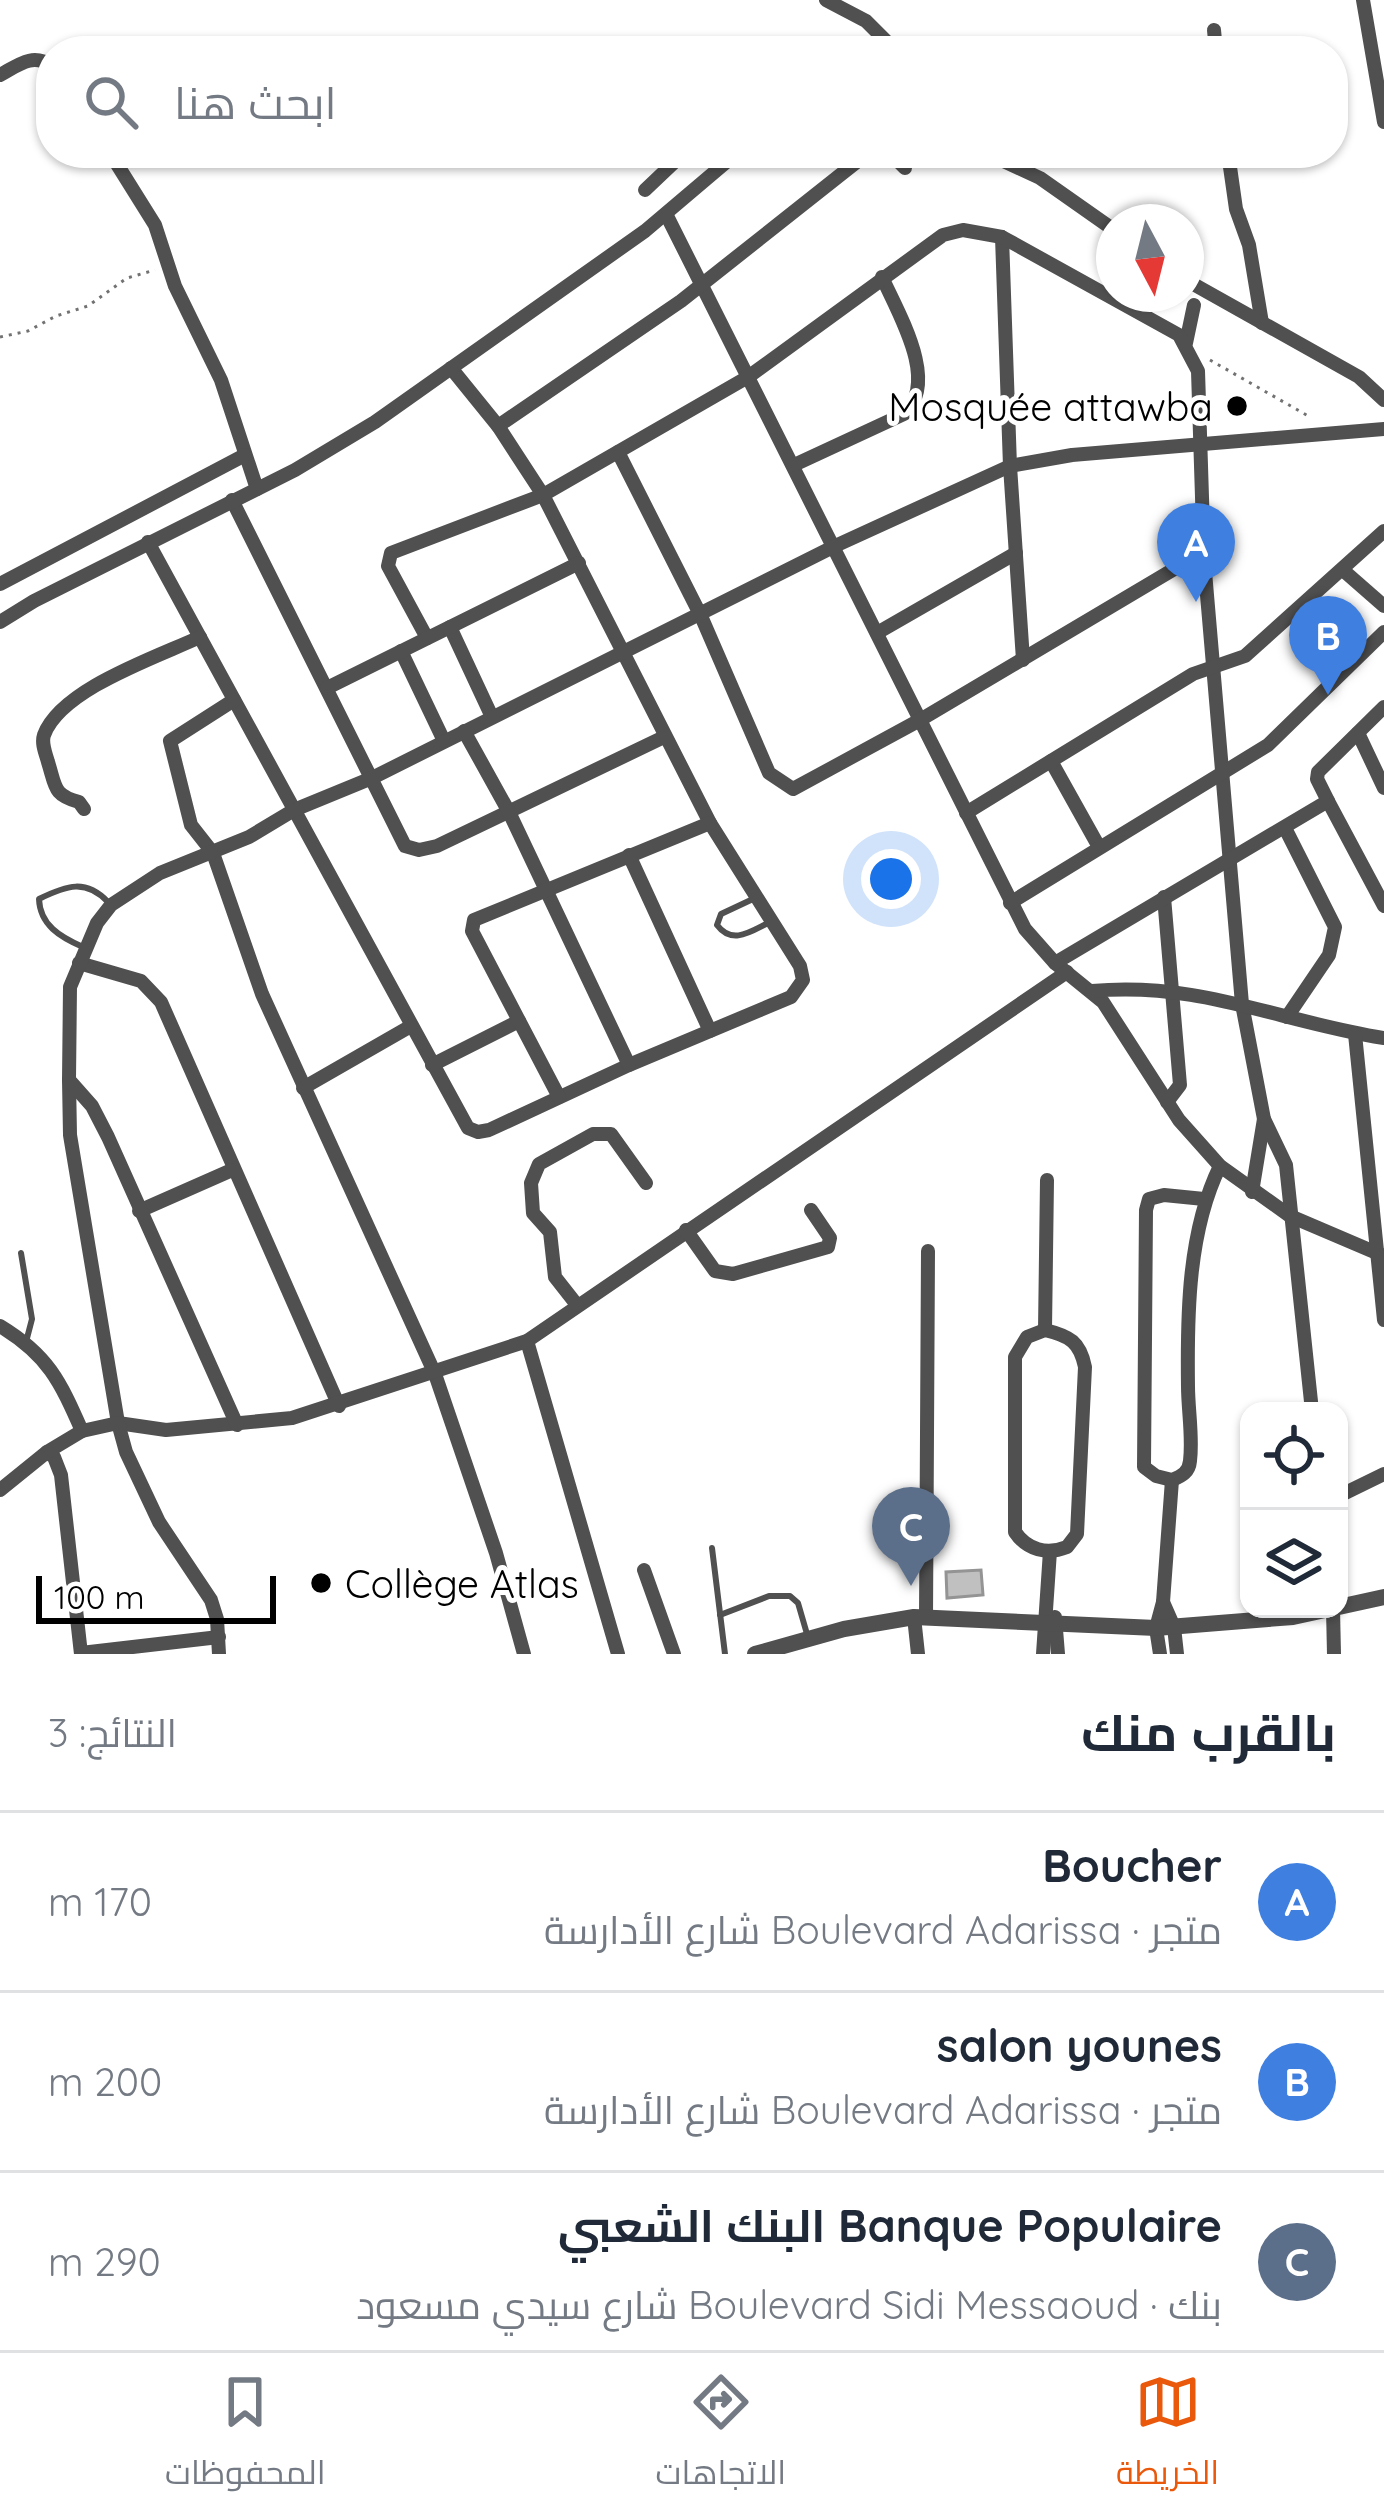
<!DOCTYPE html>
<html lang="ar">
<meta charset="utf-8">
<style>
body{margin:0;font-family:Quicksand,Cairo,sans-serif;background:#f2f2f3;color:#1f2937;direction:rtl}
.controls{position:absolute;right:36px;bottom:36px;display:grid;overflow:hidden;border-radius:24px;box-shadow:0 3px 9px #0004}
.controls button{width:108px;height:108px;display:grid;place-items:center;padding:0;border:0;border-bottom:3px solid #e0e1e3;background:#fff;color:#1f2937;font:60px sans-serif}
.compass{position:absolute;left:1096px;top:204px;width:108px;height:108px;border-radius:50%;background:#fff;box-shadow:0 3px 9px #0004;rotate:173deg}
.scale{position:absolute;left:36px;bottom:30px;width:240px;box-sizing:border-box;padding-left:12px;border:6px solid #000;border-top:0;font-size:33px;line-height:42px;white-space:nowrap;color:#000;-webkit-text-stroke:9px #fff;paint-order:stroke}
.you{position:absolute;left:891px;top:879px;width:42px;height:42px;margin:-30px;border:9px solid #fff;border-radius:50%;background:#1a73e8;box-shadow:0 0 0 18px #1a73e833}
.badge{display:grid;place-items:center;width:78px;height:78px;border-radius:50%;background:#ea580c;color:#fff;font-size:39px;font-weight:700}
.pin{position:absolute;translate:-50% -99px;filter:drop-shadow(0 3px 6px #0008)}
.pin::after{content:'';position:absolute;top:63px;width:42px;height:36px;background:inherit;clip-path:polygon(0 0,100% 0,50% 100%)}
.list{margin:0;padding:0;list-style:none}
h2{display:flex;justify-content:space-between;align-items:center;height:156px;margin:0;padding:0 48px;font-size:51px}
h2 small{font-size:39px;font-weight:400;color:#747a83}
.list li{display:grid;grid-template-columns:78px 1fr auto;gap:36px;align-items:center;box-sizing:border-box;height:180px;padding:0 48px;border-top:3px solid #e0e1e3}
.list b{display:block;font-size:45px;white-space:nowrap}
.list p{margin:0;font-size:39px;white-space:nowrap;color:#747a83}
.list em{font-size:39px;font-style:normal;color:#747a83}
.icon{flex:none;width:66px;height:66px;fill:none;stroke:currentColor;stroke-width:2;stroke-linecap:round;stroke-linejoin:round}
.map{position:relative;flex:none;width:1384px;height:1654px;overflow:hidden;direction:ltr}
.search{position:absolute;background:#fff;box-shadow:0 3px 9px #0004;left:36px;right:36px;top:36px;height:132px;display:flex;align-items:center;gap:30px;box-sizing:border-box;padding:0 42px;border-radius:48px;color:#747a83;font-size:45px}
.sheet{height:696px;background:#fff}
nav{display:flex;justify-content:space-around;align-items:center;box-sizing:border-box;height:168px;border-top:3px solid #e0e1e3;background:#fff;font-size:33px;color:#747a83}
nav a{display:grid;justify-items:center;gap:6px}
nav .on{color:#ea580c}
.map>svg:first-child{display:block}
.building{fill:#c0c0c0;stroke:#949494;stroke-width:3}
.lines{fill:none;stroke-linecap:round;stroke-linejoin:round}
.path{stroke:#727272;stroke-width:3;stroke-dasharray:3 6;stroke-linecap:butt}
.service{stroke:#505050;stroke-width:6}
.minor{stroke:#505050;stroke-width:14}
.tertiary{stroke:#505050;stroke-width:16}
.poi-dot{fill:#000;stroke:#fff;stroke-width:4.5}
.labels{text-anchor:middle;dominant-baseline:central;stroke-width:10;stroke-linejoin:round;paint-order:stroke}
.poi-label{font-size:39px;fill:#000;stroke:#fff;text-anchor:end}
</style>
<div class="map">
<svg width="1384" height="1654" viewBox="0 0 1384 1654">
<rect width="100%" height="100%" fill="#fff"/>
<path class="building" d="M981 1570 983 1595 947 1598 946 1572Z"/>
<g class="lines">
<g class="path">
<path d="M0 337 28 331 56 316 88 306 127 278 155 270"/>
<path d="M1210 360 1310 417"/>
</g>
<g class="service">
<path d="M753 899 721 914 717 925C732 945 750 932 768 923"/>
<path d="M83 947C60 937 40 925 39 899 67 885 86 879 108 902"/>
<path d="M21 1253 32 1319 26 1342"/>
<path d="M712 1548 725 1654"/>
<path d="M720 1615 769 1596H790L798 1603 807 1634"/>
</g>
<g class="minor">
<path d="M826 0 866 21 896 51"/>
<path d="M1363 0 1384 122"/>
<path d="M1214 30 1216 51"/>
<path d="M0 75C17 66 33 52 51 66"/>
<path d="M110 153 155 225 175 286 221 380 257 489"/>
<path d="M890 153 905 168"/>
<path d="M986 153 1040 178 1114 230"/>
<path d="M1228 153 1236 209 1249 245 1262 323"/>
<path d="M645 190 684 153"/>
<path d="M666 214 1025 929 1055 963 1103 1002 1179 1120 1220 1166 1290 1216 1384 1256"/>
<path d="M1002 237 1010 466 1023 660"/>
<path d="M1186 280 1359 377 1384 400"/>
<path d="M1186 343 1194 305"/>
<path d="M498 426 681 301 868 153"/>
<path d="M618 452 701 616 769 773 793 789 920 720 1181 565 1204 560"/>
<path d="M794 465 904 414C940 382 898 313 882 277"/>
<path d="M232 500 405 846 419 850 437 846 664 737"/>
<path d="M148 542 468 1128 478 1132 489 1130 629 1065 791 997 803 980 800 966 710 823 543 495 498 426 451 368"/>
<path d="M1344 571 1384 606"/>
<path d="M0 584 245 455"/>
<path d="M0 622 34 601 295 470 375 422 645 231 737 153"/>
<path d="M450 627 492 717"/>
<path d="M877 633 1016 553"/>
<path d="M427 638 388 566 391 553 543 495 748 377 943 235 963 230 1002 237 1179 335 1198 371 1204 560 1242 1004 1264 1119 1286 1165 1312 1411"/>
<path d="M401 651 444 741"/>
<path d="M327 688 579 563"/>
<path d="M234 700 170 741 191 825 213 853 262 994 435 1374 496 1553 524 1654"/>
<path d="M464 731 509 812 629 1065"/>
<path d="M1358 733 1384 788"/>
<path d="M1051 761 1099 847"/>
<path d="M1328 801 1384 906"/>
<path d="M84 809 79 802C53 795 56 787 48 762 46 754 41 744 44 735 61 689 157 657 200 637"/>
<path d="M966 813 1193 674 1245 656 1384 531"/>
<path d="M1285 828 1335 927 1329 955 1287 1017"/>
<path d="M629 855 710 1031"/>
<path d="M1164 897 1180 1085 1167 1102"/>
<path d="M1010 903 1268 745 1384 632"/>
<path d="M79 963 141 981 161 1002 339 1406"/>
<path d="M1055 963 1328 801 1317 779 1318 772 1384 707"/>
<path d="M1092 991C1201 981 1280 1022 1384 1038"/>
<path d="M1355 1034 1384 1320"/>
<path d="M432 1065 519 1021"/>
<path d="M69 1080 70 1135 118 1423 166 1430 292 1418 527 1341 1067 972"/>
<path d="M303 1088 411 1026"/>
<path d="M559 1097 472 931 474 920 710 823"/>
<path d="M1252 1192 1264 1119"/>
<path d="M1204 1199 1164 1195 1149 1199 1146 1210 1144 1467 1156 1476 1172 1480C1182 1476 1189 1472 1190 1461 1193 1437 1188 1410 1188 1386 1187 1314 1188 1231 1220 1166"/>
<path d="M139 1211 232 1170"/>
<path d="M686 1230 715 1271 733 1274 828 1247 830 1238 811 1210"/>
<path d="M577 1305 555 1277 550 1232 533 1213 531 1183 539 1164 593 1134H611L646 1183"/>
<path d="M0 1326C48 1355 60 1381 82 1431"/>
<path d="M1045 1330C1070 1336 1080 1342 1085 1367L1077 1534 1067 1547C1047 1555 1027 1550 1015 1532V1357L1027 1337Z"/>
<path d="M1045 1330 1047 1180"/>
<path d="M527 1341 618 1654"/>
<path d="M237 1425 108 1137 92 1106 69 1080 70 987 97 923 111 905 160 873 249 837 294 810 372 778 835 546 1010 466 1072 455 1384 429"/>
<path d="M47 1452 54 1457 61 1475 81 1654"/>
<path d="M0 1490 47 1452 82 1431 118 1423 126 1452 159 1522 211 1600 217 1619 219 1654"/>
<path d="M1339 1496 1384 1474"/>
<path d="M644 1570 674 1654"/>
<path d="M1163 1602 1174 1627 1177 1654"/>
<path d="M1333 1609 1334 1654"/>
<path d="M914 1617 918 1654"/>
<path d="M1055 1617 1058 1654"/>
<path d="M926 1618 928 1251"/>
<path d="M81 1653 219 1637"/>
<path d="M1043 1654 1050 1551"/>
<path d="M1160 1654 1156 1628 1163 1602 1172 1480"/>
</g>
<path class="tertiary" d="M755 1654 844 1629 914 1617 1156 1628 1293 1617 1384 1597"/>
</g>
<g class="poi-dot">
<circle cx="1237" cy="406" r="12"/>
<circle cx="321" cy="1583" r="12"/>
</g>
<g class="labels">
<g class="poi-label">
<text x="1213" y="406">Mosquée attawba</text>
<text x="345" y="1583" text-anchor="start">Collège Atlas</text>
</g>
</g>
</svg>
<div class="controls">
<button><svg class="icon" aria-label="locate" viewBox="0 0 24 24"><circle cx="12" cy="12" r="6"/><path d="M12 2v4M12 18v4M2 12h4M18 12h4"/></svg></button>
<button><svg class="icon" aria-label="layers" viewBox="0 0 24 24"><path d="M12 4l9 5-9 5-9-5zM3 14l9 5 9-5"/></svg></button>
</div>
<svg class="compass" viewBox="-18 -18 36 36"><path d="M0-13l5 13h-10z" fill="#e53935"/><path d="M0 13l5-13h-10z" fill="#747a83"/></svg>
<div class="scale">100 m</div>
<div class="you"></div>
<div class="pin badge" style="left:1196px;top:602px;background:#3f7fe0">A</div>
<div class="pin badge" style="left:1328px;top:695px;background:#3f7fe0">B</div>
<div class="pin badge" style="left:911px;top:1586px;background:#5c6f8a">C</div>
<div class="search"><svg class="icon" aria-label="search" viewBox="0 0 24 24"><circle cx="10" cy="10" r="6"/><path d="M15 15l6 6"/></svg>ابحث هنا</div>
</div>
<section class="sheet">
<h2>بالقرب منك<small>النتائج: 3</small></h2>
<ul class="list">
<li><span class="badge" style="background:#3f7fe0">A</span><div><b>Boucher</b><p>متجر · Boulevard Adarissa شارع الأدارسة</p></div><em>170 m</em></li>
<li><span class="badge" style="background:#3f7fe0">B</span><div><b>salon younes</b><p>متجر · Boulevard Adarissa شارع الأدارسة</p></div><em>200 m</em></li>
<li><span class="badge" style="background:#5c6f8a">C</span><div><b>Banque Populaire البنك الشعبي</b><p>بنك · Boulevard Sidi Messaoud شارع سيدي مسعود</p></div><em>290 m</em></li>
</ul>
</section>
<nav>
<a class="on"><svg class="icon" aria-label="map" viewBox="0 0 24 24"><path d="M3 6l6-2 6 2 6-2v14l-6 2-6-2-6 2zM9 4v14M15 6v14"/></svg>الخريطة</a>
<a><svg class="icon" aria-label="directions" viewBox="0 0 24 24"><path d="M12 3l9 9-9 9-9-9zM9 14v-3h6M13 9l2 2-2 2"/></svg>الاتجاهات</a>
<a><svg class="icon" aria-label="saved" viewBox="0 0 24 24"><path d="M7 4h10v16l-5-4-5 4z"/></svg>المحفوظات</a>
</nav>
